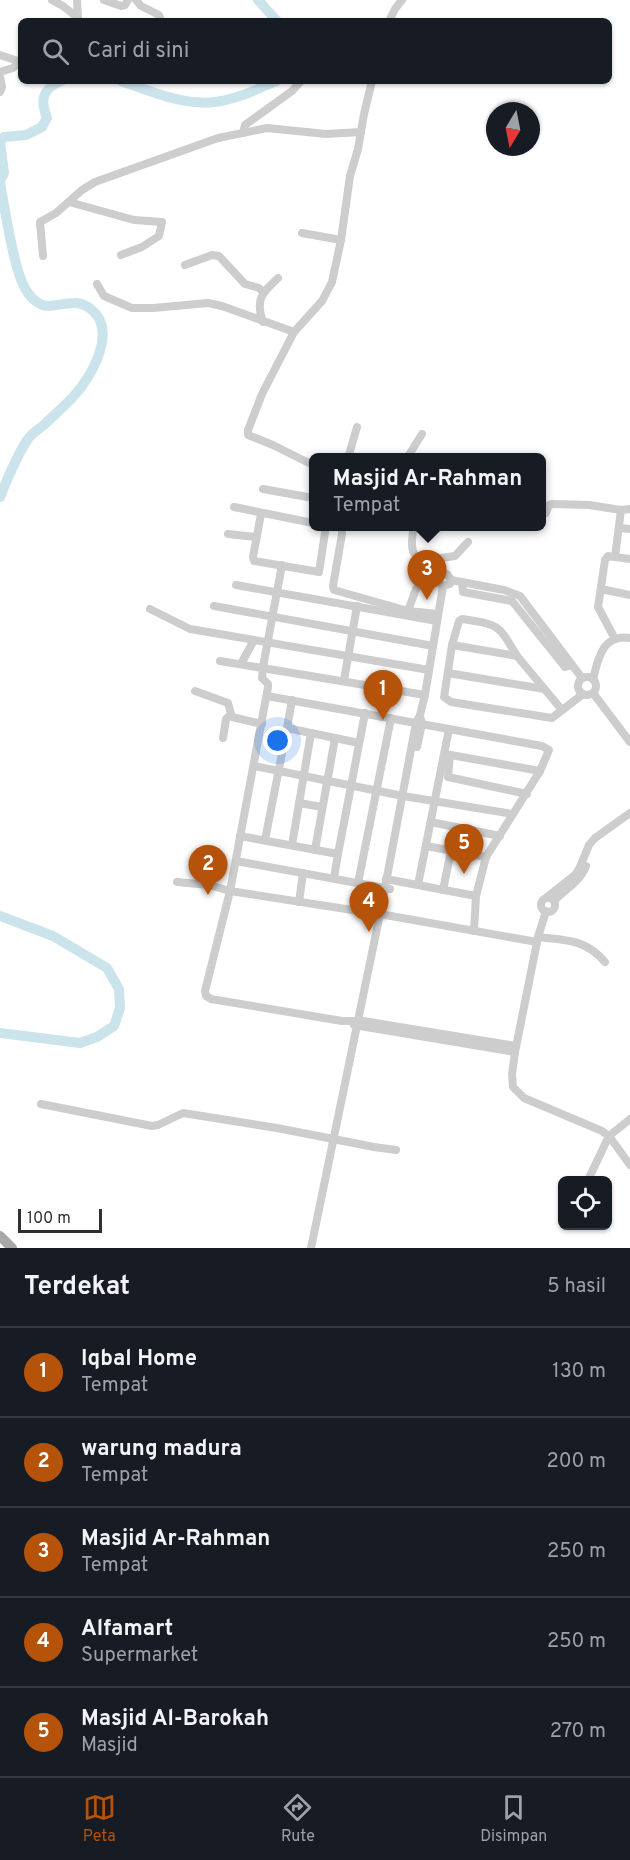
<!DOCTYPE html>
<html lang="id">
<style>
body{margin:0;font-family:Overpass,sans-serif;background:#242831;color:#f1f3f6}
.controls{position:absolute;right:18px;bottom:18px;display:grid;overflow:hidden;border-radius:9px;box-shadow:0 2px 4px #0004}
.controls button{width:54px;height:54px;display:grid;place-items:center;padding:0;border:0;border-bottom:2px solid #363941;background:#171b24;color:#f1f3f6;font:30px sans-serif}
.compass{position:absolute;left:486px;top:102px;width:54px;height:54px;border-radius:50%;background:#171b24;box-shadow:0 2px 4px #0004;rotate:190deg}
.scale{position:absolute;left:18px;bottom:15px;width:84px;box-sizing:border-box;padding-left:6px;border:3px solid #303030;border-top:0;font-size:16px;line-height:21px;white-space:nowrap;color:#303030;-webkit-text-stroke:4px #fff;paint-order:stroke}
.you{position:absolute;left:278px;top:741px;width:21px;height:21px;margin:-15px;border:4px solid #fff;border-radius:50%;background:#1a73e8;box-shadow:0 0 0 9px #1a73e833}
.badge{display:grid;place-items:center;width:39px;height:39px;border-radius:50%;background:#b45309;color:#fff;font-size:20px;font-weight:700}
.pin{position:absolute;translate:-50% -50px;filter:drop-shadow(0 2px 3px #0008)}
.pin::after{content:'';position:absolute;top:32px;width:21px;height:18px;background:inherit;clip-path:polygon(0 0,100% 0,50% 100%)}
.popup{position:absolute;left:309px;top:453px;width:237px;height:78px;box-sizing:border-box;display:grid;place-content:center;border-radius:9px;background:#171b24;filter:drop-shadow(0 2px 4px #0005);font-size:20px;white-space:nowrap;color:#9ea1a6}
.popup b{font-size:22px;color:#f1f3f6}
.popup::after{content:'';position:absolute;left:50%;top:100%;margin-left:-12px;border:12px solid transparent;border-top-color:#171b24}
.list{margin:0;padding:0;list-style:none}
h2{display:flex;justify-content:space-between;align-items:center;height:78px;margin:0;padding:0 24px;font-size:26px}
h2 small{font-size:20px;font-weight:400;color:#9ea1a6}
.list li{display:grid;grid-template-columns:39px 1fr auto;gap:18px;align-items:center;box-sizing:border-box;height:90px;padding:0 24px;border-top:2px solid #363941}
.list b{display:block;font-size:22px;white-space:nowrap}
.list p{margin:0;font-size:20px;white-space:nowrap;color:#9ea1a6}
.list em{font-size:20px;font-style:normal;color:#9ea1a6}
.icon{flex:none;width:33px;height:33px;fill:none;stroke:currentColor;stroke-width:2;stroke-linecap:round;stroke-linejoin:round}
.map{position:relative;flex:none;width:630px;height:1248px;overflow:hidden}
.search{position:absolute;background:#171b24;box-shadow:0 2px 4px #0004;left:18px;right:18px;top:18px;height:66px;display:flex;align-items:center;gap:15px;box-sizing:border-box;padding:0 21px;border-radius:9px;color:#9ea1a6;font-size:22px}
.sheet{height:528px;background:#171b24}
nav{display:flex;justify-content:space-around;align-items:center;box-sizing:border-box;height:84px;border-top:2px solid #363941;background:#171b24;font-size:16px;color:#9ea1a6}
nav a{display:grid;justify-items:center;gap:3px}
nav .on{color:#b45309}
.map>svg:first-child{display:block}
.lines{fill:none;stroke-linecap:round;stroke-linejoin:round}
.river{stroke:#cbe4ec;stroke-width:10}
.minor{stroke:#cdcdcd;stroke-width:8}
.major{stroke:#a8a8a8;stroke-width:10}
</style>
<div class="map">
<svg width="630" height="1248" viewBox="0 0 630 1248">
<rect width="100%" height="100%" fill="#fff"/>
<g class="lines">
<g class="river">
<path d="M258 0 277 21"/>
<path d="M121 81C150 91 184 106 215 102 237 99 256 90 276 81"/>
<path d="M0 181 4 173 0 142 4 137 26 135 42 127 47 118C40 100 42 89 61 81"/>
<path d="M0 183C5 208 14 275 28 293 44 315 55 302 77 303 83 304 89 307 93 311 112 328 99 359 88 377 77 396 60 409 45 424 39 429 32 433 28 439 16 456 8 478 0 497"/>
<path d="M0 916 53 936 107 968 119 989 120 1008 114 1026 97 1037 80 1043 0 1033"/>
</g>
<g class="minor">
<path d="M52 0 63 6 78 18V21"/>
<path d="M77 0 78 18"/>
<path d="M104 0 121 6 125 5 128 0"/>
<path d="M136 0 141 6 159 15 161 21"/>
<path d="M389 21 395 9 402 0"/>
<path d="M0 55 21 62"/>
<path d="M0 72 13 68 19 62"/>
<path d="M0 77 2 87 0 92"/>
<path d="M243 133 245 125 292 91 301 81"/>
<path d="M69 202 134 220 162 222 159 236 142 247 121 255"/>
<path d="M302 233 341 240"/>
<path d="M43 256 40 222 56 213 82 190 95 182 218 138 267 128 326 134 361 132"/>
<path d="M185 265 212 255 219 256 245 284 259 288 263 292"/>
<path d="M97 284 104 296 132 308H153L208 303 222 306 294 332"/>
<path d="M263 322C255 299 262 293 278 278"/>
<path d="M487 457 497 458"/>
<path d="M348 458 357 427"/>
<path d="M407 458 422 434"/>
<path d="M313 465 273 445 248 435V430L262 394 294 332 322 301 332 282 341 240 350 176 358 149 364 114 372 81"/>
<path d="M263 489 313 498"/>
<path d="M234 507 313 523"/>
<path d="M261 514 253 557 254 561 319 572 326 526"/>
<path d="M541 514 546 513 549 505 552 504 589 505 621 510"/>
<path d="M342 526V534L333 586 334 590 408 611 438 614"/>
<path d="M414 526C408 556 414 555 435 572"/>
<path d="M620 528 630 529"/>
<path d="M228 534 256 537"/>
<path d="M615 557 630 559"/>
<path d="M282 565 263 667 262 678 268 684V687L230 891 205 991 206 996 211 999 342 1021H363L516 1046"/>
<path d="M451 580 504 590 520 596 582 678"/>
<path d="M462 582 463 592 512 601 565 667 572 665"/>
<path d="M236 585 437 621"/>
<path d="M601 589 630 595"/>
<path d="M214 606 433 646"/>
<path d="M150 609 190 629 202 631 429 670"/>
<path d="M408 611 416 589 437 562 441 558 455 556 468 542"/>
<path d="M615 639 598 607 605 560 608 556 615 557 621 510 630 509"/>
<path d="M452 645 517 656 562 710"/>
<path d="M517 656C497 623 500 625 462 619L459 621 452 645 444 697 451 702 552 718 583 694"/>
<path d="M220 661 425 695"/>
<path d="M241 664 254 640"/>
<path d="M448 673 544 689"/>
<circle cx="587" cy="686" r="9"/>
<path d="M593 679C598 658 603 634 630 638"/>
<path d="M344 680 357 606"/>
<path d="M195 691 228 703 232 717 262 724"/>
<path d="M593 693 630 742"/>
<path d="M267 696 542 746 549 750 540 771 486 857 476 896 474 931"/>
<path d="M287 728 292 700"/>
<path d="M223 738 226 719 230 715"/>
<path d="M417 747 422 724 420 716"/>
<path d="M445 754 540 771"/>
<path d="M450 755 448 777 527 794"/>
<path d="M254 766 403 796 513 814"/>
<path d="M299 803 322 807"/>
<path d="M431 822 500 836"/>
<path d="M240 836 338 854 365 713"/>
<path d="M265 840 287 728 359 743"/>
<path d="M292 845 311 733"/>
<path d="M426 846 486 857"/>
<path d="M315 850 335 738"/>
<path d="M236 861 390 889"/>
<path d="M334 878 338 854"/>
<path d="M386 879 476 896"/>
<path d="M177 882 209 885 230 891 391 916 537 942"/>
<path d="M358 883 391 718"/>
<path d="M418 885 449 729"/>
<path d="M443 890 451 851"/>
<path d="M546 898 575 875 580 867 589 845 595 838 630 813"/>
<circle cx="548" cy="905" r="7"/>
<path d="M554 901C565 889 580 882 586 866"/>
<path d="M299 902 303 873"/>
<path d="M546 911 538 937 515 1052 512 1074 513 1087 524 1098 602 1131 609 1136 630 1165"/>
<path d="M538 937C566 940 585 939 605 962"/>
<path d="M354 1025 515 1052"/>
<path d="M41 1104 152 1126 158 1125 183 1113 277 1128 374 1147 396 1150"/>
<path d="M588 1180 609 1136 630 1119"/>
<path d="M311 1248 380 914 416 723 420 715 425 695 443 586 439 582V579L443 574H447L451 580 450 584 443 586"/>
</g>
<path class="major" d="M0 1236 12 1248"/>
</g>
</svg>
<div class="controls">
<button><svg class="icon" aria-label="locate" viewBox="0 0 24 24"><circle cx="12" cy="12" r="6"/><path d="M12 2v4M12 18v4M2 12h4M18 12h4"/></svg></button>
</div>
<svg class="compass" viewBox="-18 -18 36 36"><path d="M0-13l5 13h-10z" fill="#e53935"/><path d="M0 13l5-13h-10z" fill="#9ea1a6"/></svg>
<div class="scale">100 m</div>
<div class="you"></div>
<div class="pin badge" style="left:383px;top:720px">1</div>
<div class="pin badge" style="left:208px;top:895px">2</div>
<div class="pin badge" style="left:427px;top:600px">3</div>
<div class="popup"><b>Masjid Ar-Rahman</b>Tempat</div>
<div class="pin badge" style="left:369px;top:932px">4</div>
<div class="pin badge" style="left:464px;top:874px">5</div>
<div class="search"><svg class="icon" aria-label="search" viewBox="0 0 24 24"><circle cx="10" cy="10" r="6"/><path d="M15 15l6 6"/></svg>Cari di sini</div>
</div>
<section class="sheet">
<h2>Terdekat<small>5 hasil</small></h2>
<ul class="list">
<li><span class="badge">1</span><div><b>Iqbal Home</b><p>Tempat</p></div><em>130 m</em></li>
<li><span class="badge">2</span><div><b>warung madura</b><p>Tempat</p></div><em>200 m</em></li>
<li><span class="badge">3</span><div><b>Masjid Ar-Rahman</b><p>Tempat</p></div><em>250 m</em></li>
<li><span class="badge">4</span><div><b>Alfamart</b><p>Supermarket</p></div><em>250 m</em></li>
<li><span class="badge">5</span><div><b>Masjid Al-Barokah</b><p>Masjid</p></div><em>270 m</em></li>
</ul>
</section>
<nav>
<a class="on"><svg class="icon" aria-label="map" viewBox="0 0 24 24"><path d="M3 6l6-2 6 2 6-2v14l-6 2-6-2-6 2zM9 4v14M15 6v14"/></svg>Peta</a>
<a><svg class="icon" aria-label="directions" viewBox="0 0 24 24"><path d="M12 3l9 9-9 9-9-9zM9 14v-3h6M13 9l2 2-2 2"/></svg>Rute</a>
<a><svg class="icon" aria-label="saved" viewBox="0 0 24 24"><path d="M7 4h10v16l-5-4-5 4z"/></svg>Disimpan</a>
</nav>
